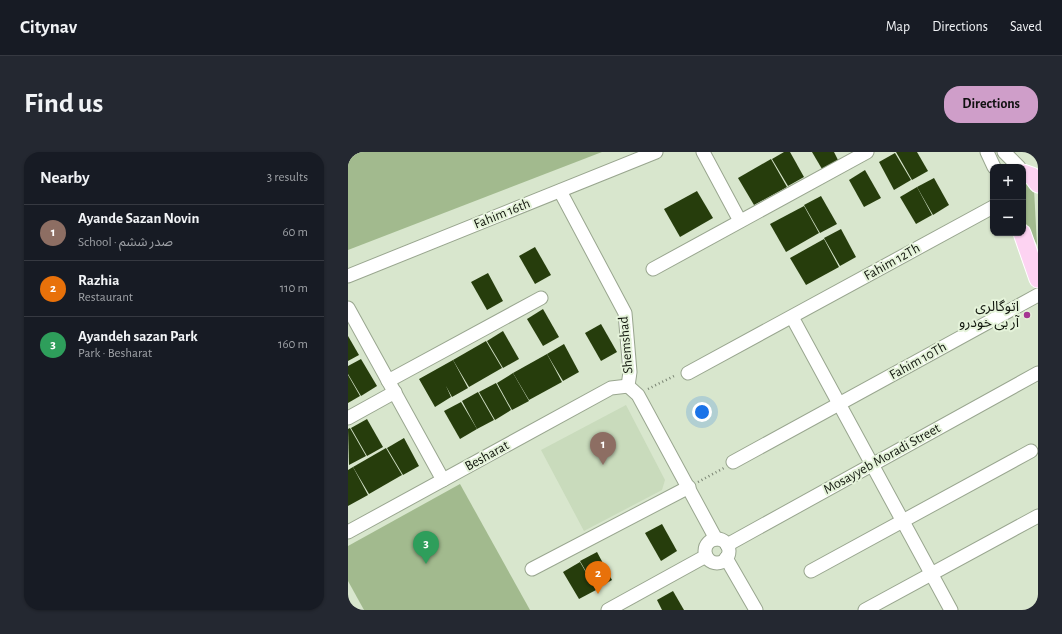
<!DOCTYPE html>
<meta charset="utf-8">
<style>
body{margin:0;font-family:"Alegreya Sans","Noto Sans Arabic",sans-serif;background:#242831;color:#f1f3f6}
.controls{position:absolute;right:12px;top:12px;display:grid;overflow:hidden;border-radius:8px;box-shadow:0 1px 3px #0004}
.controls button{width:36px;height:36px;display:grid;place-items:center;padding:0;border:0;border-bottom:1px solid #363941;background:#171b24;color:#f1f3f6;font:20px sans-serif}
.you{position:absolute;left:354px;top:260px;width:14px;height:14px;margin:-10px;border:3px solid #fff;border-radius:50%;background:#1a73e8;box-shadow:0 0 0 6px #1a73e833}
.badge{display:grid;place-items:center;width:26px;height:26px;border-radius:50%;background:#cf9ec9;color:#fff;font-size:13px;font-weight:700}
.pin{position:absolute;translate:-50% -33px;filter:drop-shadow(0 1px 2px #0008)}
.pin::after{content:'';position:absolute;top:21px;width:14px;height:12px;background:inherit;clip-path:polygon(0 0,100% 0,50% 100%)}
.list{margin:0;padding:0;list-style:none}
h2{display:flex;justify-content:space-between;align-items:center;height:52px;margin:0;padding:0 16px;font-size:17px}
h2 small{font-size:13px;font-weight:400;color:#9ea1a6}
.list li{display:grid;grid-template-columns:26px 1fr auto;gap:12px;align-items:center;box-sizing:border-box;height:56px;padding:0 16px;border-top:1px solid #363941}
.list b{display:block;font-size:15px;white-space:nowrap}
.list p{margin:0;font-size:13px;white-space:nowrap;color:#9ea1a6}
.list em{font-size:13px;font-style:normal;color:#9ea1a6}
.map{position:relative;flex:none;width:690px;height:458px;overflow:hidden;border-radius:16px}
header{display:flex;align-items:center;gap:24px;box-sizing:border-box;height:56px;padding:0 20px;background:#171b24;border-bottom:1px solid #363941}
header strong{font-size:19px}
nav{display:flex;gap:22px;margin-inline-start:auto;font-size:14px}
.intro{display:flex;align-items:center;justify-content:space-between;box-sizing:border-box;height:96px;padding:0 24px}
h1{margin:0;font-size:28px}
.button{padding:10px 18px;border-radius:16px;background:#cf9ec9;color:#111;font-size:14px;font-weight:700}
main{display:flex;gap:24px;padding:0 24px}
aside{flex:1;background:#171b24;border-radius:16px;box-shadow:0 1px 3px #0004}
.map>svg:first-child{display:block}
.built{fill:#c9dbbc}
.green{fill:#a2ba8e}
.building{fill:#263d0c}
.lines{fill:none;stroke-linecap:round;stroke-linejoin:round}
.minor-casing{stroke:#99a68f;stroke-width:15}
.major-casing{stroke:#fff;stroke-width:19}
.path{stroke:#798372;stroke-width:2.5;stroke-dasharray:1 3;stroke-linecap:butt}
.minor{stroke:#fff;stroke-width:13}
.major{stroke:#fdd3f2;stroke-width:17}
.poi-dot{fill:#a63693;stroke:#e5f3da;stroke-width:1.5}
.labels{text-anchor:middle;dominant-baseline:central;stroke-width:4;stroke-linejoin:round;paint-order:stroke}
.street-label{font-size:14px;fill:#13180f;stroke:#e5f3da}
.poi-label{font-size:14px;fill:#13180f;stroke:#e5f3da;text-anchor:end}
</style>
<header>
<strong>Citynav</strong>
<nav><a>Map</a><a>Directions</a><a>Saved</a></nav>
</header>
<div class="intro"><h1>Find us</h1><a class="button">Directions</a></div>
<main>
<aside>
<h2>Nearby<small>3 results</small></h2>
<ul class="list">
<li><span class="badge" style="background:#8d6e63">1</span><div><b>Ayande Sazan Novin</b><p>School · صدر ششم</p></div><em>60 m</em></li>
<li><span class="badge" style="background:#e8710a">2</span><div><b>Razhia</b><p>Restaurant</p></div><em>110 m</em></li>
<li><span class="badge" style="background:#2e9e5b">3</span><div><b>Ayandeh sazan Park</b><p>Park · Besharat</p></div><em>160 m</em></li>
</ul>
</aside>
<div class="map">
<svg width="690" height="458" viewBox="0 0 690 458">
<rect width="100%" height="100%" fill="#d8e6cd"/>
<path class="built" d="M278 253 317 328 314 338 236 379 193 298Z"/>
<g class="green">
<path d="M0 0H254L0 98Z"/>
<path d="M675 27 686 37 689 93 675 66Z"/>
<path d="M112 332 182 458H16L0 429V394Z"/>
</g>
<g class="building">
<path d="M436 0H442L456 25 440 34 424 7Z"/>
<path d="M464 0H486L490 8 474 17Z"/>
<path d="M548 0H569L580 19 564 28Z"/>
<path d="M547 1 563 28 546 38 531 10Z"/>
<path d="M423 7 439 35 406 53 390 26Z"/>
<path d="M517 18 533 46 516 55 501 28Z"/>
<path d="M586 26 601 53 585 63 569 35Z"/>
<path d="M569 35 584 63 568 72 552 45Z"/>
<path d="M349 39 365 66 332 85 316 57Z"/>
<path d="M473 44 489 72 472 81 456 53Z"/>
<path d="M456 54 471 81 438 100 422 72Z"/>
<path d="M493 77 508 105 492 114 476 86Z"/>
<path d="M476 87 491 115 458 133 442 106Z"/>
<path d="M187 95 203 123 187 132 171 104Z"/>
<path d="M140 121 155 149 139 158 123 130Z"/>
<path d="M195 157 211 185 195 194 179 167Z"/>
<path d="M253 172 269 200 253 209 237 181Z"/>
<path d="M155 179 171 207 155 216 139 189Z"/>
<path d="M0 184 11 203 0 209Z"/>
<path d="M138 189 154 216 121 235 105 208Z"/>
<path d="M216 192 231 220 215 229 199 202Z"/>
<path d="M199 202 214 230 181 248 165 221Z"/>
<path d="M13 207 29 234 13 244 0 222V214Z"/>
<path d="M105 208 120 236 104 245 98 234 103 245 87 255 71 227Z"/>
<path d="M165 221 181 249 164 258 149 231Z"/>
<path d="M0 223 12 244 0 251Z"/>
<path d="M148 231 163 258 147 268 131 240Z"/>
<path d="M130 240 146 268 129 277 114 249Z"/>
<path d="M113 250 129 277 112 287 96 259Z"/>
<path d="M19 267 35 295 19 304 3 276Z"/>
<path d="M2 276 18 304 1 313 0 277Z"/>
<path d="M56 286 71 314 55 323 39 296Z"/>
<path d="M38 296 54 323 21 342 5 315Z"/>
<path d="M5 315 20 343 0 354V318Z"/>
<path d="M314 372 329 399 313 409 297 381Z"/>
<path d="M249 400 264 428 248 437 232 409Z"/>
<path d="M232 410 248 438 231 447 215 420Z"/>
<path d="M325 439 336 458H314L309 448Z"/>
</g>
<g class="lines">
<g class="minor-casing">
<g id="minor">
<path d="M355 0 392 69"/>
<path d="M639 0 646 15"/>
<path d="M656 0 671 15"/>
<path d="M212 39 277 161 282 220 280 234 290 243 368 387"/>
<path d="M305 117 519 0"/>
<path d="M0 124 308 0"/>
<path d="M0 156 95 328"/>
<path d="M444 165 603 458"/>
<path d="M340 221 645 55"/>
<path d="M40 229 193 146"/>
<path d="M0 266 47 240"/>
<path d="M385 310 690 143"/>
<path d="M0 380 263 236 280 234"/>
<circle cx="369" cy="399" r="12"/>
<path d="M379 393 690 221"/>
<path d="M378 406 408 458"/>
<path d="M184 417 341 335"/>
<path d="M463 419 683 299"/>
<path d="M260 458 358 404"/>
<path d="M517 458 690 364"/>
</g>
</g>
<g class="major-casing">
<g id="major">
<path d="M675 21 684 24 690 32"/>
<path d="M674 81 690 127"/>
</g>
</g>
<g class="path">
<path d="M300 237 328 223"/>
<path d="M350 330 376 316"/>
</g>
<use href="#minor" class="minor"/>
<use href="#major" class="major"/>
</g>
<circle class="poi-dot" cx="679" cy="163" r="4"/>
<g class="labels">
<g class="street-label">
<text transform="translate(154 62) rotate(-22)">Fahim 16th</text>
<text transform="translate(544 110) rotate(-29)">Fahim 12Th</text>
<text transform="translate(278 193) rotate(-95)">Shemshad</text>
<text transform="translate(570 209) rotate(-29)">Fahim 10Th</text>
<text transform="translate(139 304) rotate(-29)">Besharat</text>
<text transform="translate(534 307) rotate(-29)">Mosayyeb Moradi Street</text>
</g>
<g class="poi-label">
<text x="671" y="155">اتوگالری<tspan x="671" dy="16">آر بی خودرو</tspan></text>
</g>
</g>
</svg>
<div class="controls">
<button>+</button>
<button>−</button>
</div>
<div class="you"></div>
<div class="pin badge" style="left:255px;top:313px;background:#8d6e63">1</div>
<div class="pin badge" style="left:250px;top:442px;background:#e8710a">2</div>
<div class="pin badge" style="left:78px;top:412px;background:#2e9e5b">3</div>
</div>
</main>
